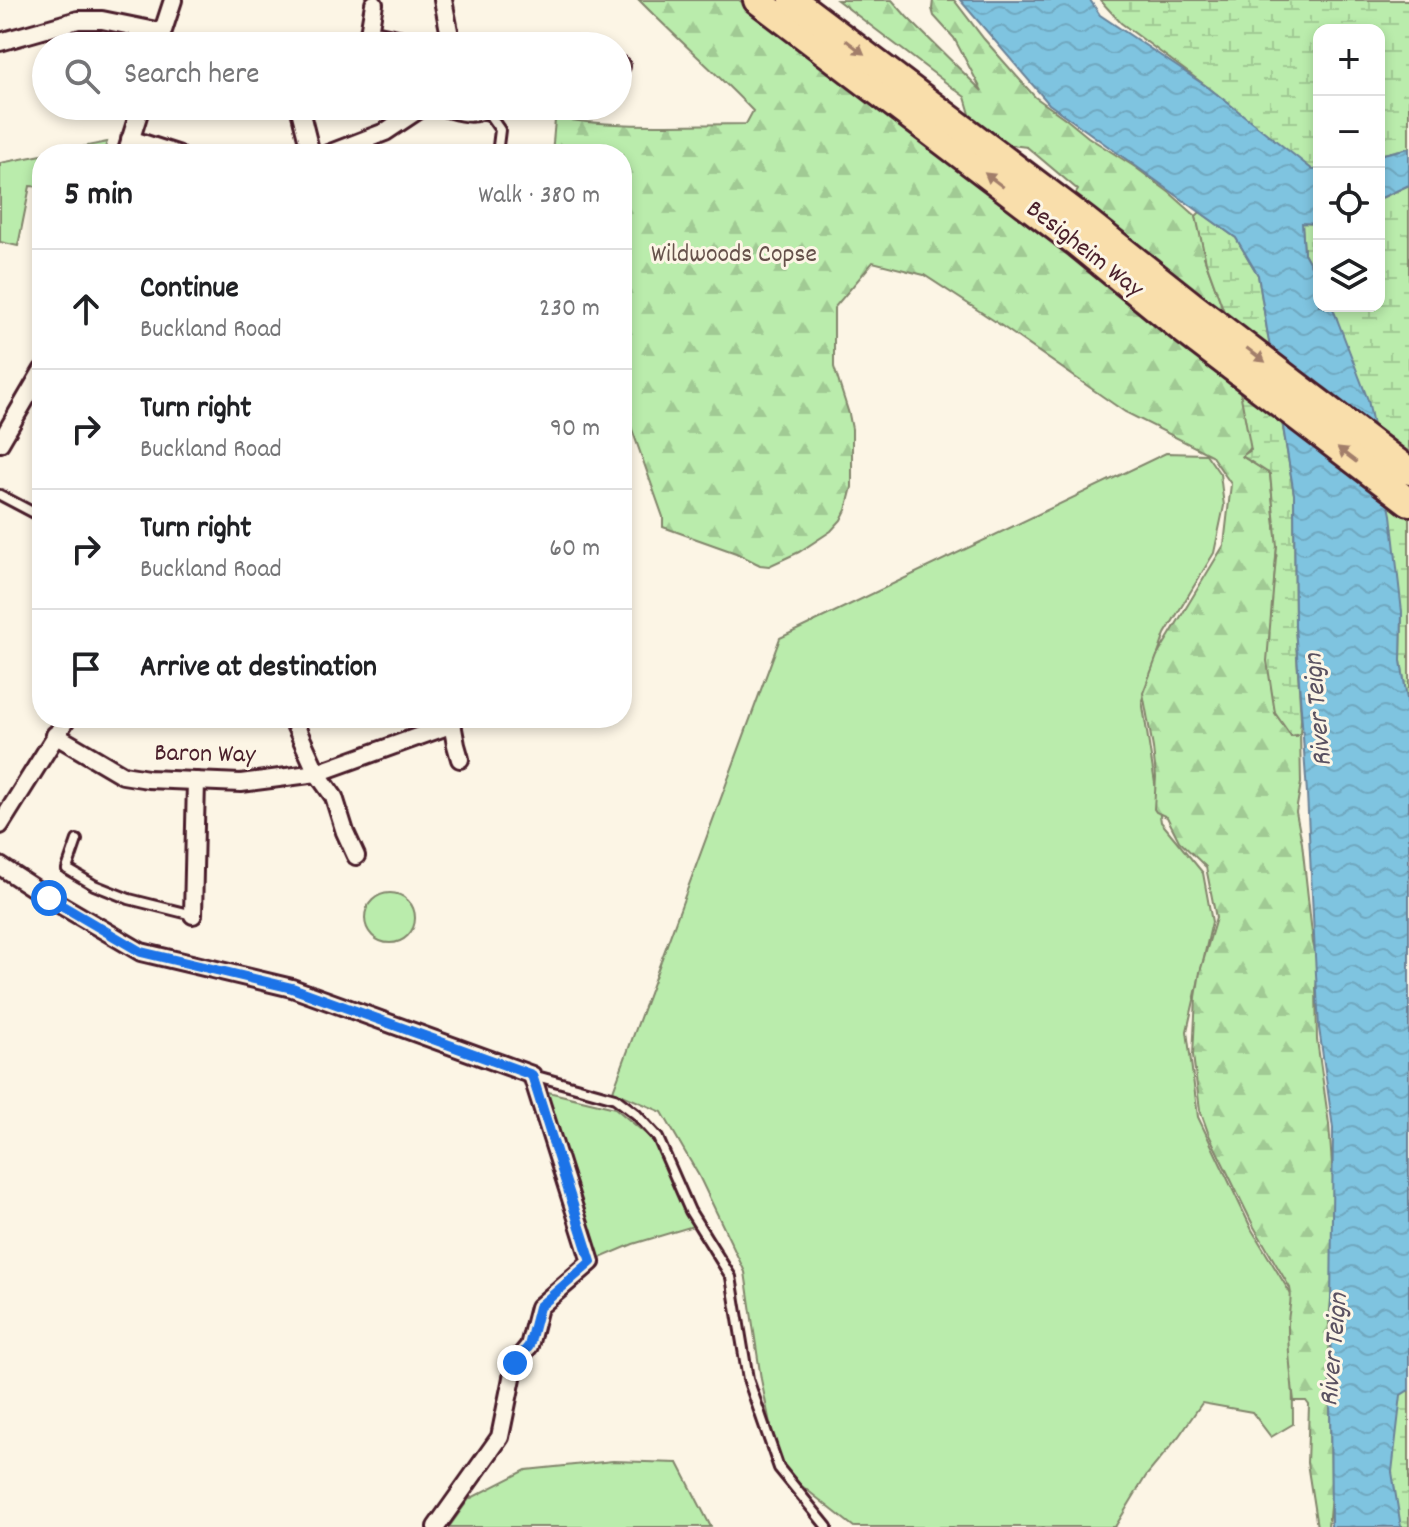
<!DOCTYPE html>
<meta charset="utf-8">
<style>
body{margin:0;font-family:Dekko,sans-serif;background:#f6f6f6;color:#202124}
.controls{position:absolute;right:24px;top:24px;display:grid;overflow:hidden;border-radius:16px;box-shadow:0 4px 12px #0003}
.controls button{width:72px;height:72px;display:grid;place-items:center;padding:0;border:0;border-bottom:2px solid #e0e0e0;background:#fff;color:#202124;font:40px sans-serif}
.stop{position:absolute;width:24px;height:24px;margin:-18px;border:6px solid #1a73e8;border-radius:50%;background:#fff}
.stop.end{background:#1a73e8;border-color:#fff;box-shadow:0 2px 8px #0008}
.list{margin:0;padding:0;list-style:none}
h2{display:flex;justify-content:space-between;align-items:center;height:104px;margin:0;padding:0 32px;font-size:34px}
h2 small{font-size:26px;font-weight:400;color:#757577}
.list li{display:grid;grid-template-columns:52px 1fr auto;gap:24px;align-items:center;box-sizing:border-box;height:120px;padding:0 32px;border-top:2px solid #e0e0e0}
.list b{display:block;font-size:30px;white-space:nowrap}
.list p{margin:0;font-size:26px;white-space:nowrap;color:#757577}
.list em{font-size:26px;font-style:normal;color:#757577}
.icon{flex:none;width:44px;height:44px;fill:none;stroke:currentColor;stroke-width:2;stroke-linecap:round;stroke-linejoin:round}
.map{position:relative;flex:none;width:1409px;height:1527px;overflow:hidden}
.search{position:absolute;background:#fff;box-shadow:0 4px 12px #0003;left:32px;top:32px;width:600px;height:88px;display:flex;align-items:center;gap:20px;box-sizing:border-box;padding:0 28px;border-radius:44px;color:#757577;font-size:30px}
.panel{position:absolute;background:#fff;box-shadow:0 4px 12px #0003;left:32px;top:144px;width:600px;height:584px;border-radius:32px}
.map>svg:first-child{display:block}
.green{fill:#baecac;stroke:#82866c;stroke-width:2}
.forest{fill:url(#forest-firs);stroke:#82866c;stroke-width:2}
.wetland{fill:url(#wetland-marsh);stroke:#82866c;stroke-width:2}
.water{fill:url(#water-waves);stroke:#6a8298;stroke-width:2}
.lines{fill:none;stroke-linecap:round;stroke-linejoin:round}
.service-casing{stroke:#4a1f2b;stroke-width:14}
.minor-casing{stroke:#4a1f2b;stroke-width:22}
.trunk-casing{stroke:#4a1f2b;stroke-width:32}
.service{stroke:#fcf5e5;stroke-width:8}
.minor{stroke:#fcf5e5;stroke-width:16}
.trunk{stroke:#f9deab;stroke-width:26}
.oneway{fill:#a27e6b}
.route{stroke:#1a73e8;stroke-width:10}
.labels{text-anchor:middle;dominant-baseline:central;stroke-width:6;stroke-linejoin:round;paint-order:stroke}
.street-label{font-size:26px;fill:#4a1f2b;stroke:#fcf5e5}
.park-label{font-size:26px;fill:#66524b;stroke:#fcf5e5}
.water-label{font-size:28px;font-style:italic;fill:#5a5161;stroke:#fcf5e5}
</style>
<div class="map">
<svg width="1409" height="1527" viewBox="0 0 1409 1527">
<defs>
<pattern id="forest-firs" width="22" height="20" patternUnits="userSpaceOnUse" patternTransform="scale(2)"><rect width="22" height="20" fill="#baecac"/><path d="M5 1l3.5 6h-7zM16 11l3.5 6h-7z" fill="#a1ca94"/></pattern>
<pattern id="wetland-marsh" width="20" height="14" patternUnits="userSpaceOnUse" patternTransform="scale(2)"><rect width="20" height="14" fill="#baecac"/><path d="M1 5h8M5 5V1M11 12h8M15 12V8" fill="none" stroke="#a1ca94"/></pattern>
<pattern id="water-waves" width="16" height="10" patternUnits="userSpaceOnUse" patternTransform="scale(2)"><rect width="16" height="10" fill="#7fc4e0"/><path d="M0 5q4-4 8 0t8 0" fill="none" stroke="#6fa8c0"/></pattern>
</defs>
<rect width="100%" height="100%" fill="#fcf5e5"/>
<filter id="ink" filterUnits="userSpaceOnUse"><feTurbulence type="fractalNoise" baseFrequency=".0125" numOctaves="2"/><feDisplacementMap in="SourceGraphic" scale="16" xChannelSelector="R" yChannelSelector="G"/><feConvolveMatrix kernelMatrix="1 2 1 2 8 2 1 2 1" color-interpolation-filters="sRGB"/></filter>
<g filter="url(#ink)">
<g class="green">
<path d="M107 142 103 154H47Z"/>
<path d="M42 155V187L30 186 18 246 0 242V163Z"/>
<path d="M1166 453 1206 454 1220 474 1224 506 1214 553 1165 634 1142 700 1161 822 1203 873 1212 922 1187 1031 1198 1117 1252 1230 1292 1296 1293 1424 1271 1437 1252 1412 1202 1403 1179 1436 1146 1476 1115 1527H854L779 1468 761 1379 745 1272 699 1176 662 1112 613 1091 780 638Z"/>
<circle cx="390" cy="918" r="25"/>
<path d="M544 1091 615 1108 652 1139 697 1225 633 1244 591 1262Z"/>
<path d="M613 1461 678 1463 711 1527H449L469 1499 526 1470Z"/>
</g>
<g class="forest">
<path d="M639 0H739L935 146 1081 260 1241 391 1246 411 1251 447 1243 457 1270 474 1277 546 1268 661 1291 736H1296L1300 732 1301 783 1296 812 1302 843 1313 943 1319 967 1316 987 1317 1040 1329 1124 1333 1178 1334 1181V1270L1329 1319 1331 1495 1328 1527H1317L1307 1463 1309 1405 1306 1401H1294C1291 1377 1288 1352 1288 1328 1287 1315 1293 1301 1290 1288L1254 1227 1209 1135 1200 1110 1193 1055 1196 997 1200 972 1216 918 1206 867 1179 841 1167 817 1156 812 1154 809 1156 777 1153 748 1143 693 1157 656 1224 545 1231 484 1211 455 1125 412 996 322 924 275 873 262 834 308V367L849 414 852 429V487L846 510 841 520 831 531 799 552 769 566 760 565 736 553 663 527V517L622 401V154H552L555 120 552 117C615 129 682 124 746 124L753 111C716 72 676 38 639 0Z"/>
<path d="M837 0H892L907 17 982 91 954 38 934 16 932 9 933 0H954L984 39 1035 97 1066 119 1088 137 1135 167 1170 193 1196 216 1205 253 1204 257 1226 317 1073 198 1078 190 1027 147 1004 144 972 121 965 97Z"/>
</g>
<g class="wetland">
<path d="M1100 0H1409V148L1379 155V30H1319V169L1313 171 1209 88 1121 23Z"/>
<path d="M1409 185V712L1401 661 1402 612 1332 306H1379V199Z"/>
<path d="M1200 212 1236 238 1258 275 1294 494 1295 626 1301 719 1300 734 1291 736 1275 713 1267 661 1277 546 1270 474 1242 456 1251 450 1226 317 1206 262 1196 216Z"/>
<path d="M1302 223 1319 224V280L1304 253Z"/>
<path d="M1409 1259V1527H1382Z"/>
</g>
<g class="water">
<path d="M960 0H1090L1100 15 1209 88 1313 170 1319 169V224L1302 223 1304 253 1319 280V306H1332L1368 400 1391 515 1402 612 1401 661 1409 712V1390L1401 1395 1392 1472 1401 1527H1331L1330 1393 1333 1128 1319 1028 1315 956 1307 793 1295 626 1294 494 1258 275 1236 238 1049 104Z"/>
<path d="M1409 148V185L1379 199V155Z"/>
</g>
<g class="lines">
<g class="service-casing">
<g id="service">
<path d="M486 110 500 130 497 154"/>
<path d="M0 495 40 516"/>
<path d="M77 840 67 869 94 885 129 899 193 915"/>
<path d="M533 1075 615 1098 636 1114 658 1138 690 1211 731 1277 748 1379 779 1468 827 1527"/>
</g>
</g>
<g class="minor-casing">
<g id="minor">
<path d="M443 0 451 41 450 46"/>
<path d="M374 4 369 33 426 45 451 41"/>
<path d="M0 42 78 20H102L161 32"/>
<path d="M158 46 173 0"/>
<path d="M618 66H621"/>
<path d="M299 106 311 154"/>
<path d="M439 106C457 110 474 119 489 106"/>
<path d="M130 139 177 154"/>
<path d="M126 154 141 106"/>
<path d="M328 154 385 132 424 106"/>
<path d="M0 443 42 371"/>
<path d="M292 718 317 773 334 797 345 832 356 856"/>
<path d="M451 718 456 745 460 759"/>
<path d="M55 735 123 775 148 779 241 783 317 773 453 724"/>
<path d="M0 825 67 718"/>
<path d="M0 866 49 898 141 952 292 988 532 1075 591 1262 539 1307 529 1346 515 1363 500 1437 436 1527"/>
<path d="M193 915 196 781"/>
</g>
</g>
<g class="trunk-casing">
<g id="trunk">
<path d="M757 0 1078 244 1182 329 1409 502"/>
<path d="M793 0 1086 221 1194 307 1409 471"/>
</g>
</g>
<use href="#service" class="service"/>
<use href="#minor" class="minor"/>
<use href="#trunk" class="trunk"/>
</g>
<defs><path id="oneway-solid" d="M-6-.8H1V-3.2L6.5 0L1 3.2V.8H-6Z" transform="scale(2)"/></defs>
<g class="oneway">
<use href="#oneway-solid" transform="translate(855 47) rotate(37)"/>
<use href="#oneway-solid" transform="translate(994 180) rotate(-143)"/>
<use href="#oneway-solid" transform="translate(1256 355) rotate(37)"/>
<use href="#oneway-solid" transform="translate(1347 455) rotate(-143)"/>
</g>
</g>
<g class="lines" filter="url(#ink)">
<path class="route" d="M49 898 141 952 292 988 532 1075 591 1262 539 1307 529 1346 515 1363"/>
</g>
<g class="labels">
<g class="street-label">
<text transform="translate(1084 250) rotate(38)">Besigheim Way</text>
<text transform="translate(205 755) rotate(1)">Baron Way</text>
</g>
<g class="park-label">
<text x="734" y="255">Wildwoods Copse</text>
</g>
<g class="water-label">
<text transform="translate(1320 710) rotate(-95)">River Teign</text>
<text transform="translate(1336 1350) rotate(-85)">River Teign</text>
</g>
</g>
</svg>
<div class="controls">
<button>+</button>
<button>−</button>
<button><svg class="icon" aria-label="locate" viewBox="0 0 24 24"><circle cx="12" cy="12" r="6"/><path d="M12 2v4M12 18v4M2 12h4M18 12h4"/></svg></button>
<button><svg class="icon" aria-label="layers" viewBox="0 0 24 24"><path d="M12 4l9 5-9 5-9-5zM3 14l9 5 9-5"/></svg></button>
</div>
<div class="stop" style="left:49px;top:898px"></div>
<div class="stop end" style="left:515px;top:1363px"></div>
<div class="search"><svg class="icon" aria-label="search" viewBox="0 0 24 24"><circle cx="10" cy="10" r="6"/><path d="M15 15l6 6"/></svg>Search here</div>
<section class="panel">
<h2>5 min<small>Walk · 380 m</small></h2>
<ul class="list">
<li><svg class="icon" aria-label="ahead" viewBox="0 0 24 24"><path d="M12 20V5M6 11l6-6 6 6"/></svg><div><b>Continue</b><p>Buckland Road</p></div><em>230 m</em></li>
<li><svg class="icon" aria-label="right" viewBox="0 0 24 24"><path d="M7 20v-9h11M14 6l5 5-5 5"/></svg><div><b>Turn right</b><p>Buckland Road</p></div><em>90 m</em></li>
<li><svg class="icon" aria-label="right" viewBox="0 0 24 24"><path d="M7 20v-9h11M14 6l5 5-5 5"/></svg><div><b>Turn right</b><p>Buckland Road</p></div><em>60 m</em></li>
<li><svg class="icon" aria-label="arrive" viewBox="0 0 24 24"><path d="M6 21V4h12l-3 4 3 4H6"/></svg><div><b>Arrive at destination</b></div></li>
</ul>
</section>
</div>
